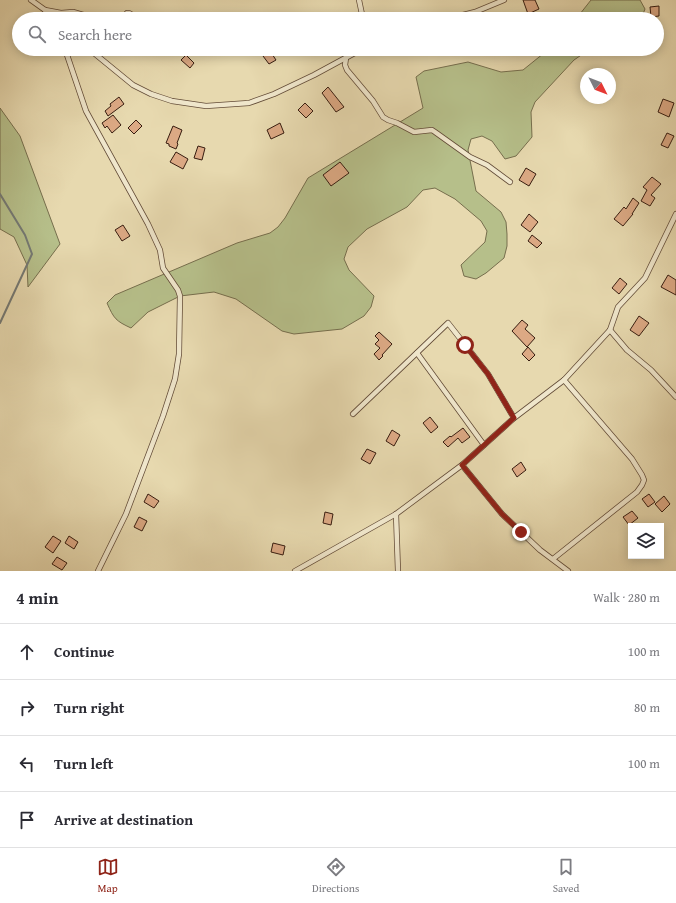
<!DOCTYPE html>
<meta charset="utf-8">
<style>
body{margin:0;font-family:"Gentium Book Plus",serif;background:#f2f2f3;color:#2b2b33}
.controls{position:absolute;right:12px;bottom:12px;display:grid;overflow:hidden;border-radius:0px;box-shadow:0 2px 10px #0003}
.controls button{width:36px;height:36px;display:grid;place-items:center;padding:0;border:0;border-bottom:1px solid #e1e1e2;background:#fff;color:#2b2b33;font:20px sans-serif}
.compass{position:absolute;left:580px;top:68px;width:36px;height:36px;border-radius:50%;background:#fff;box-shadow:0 2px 10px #0003;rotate:132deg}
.stop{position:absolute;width:12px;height:12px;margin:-9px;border:3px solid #8f2418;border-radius:50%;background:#fff}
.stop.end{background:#8f2418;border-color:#fff;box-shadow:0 1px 4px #0008}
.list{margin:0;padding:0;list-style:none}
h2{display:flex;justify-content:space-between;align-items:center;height:52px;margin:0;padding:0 16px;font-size:17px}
h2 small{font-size:13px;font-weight:400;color:#7c7c81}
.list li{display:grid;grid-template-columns:26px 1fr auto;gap:12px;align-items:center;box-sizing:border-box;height:56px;padding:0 16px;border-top:1px solid #e1e1e2}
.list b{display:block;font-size:15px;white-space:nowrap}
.list em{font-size:13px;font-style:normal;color:#7c7c81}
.icon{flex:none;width:22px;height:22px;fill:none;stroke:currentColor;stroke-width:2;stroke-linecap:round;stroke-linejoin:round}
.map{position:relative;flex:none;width:676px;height:571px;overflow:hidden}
.search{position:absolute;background:#fff;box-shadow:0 2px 10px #0003;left:12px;right:12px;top:12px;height:44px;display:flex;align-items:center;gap:10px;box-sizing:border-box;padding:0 14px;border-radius:22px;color:#7c7c81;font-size:15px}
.sheet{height:276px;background:#fff}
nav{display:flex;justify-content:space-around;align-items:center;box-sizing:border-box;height:56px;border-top:1px solid #e1e1e2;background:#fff;font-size:11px;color:#7c7c81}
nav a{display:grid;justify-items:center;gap:2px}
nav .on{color:#8f2418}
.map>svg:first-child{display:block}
.green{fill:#b6bf8a;stroke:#766e4d}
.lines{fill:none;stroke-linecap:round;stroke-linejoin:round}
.stream{stroke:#747974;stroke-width:2}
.building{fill:#dca984;stroke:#371d10}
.minor-casing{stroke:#634c38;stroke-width:6}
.minor{stroke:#efe6cb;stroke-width:4.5}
.route{stroke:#8f2418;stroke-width:5}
</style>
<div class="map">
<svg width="676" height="571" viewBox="0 0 676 571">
<rect width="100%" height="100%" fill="#e7d9af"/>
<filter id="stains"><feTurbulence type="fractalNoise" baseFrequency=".005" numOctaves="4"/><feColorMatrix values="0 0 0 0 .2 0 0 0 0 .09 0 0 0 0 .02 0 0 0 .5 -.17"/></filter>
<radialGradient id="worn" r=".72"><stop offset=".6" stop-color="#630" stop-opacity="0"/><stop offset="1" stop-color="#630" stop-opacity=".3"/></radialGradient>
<g class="green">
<path d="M591 0H640L645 9 641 19H576Z"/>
<path d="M549 49H590L574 60 535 102 531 112 532 137 516 156 505 159 492 141 482 136 471 139 468 150 476 191 501 212 506 222 507 234V246L504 258 486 273 476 279 464 276 461 265 485 242 487 231 481 221 455 199 435 188 423 190 407 207 367 229 348 247 344 259 349 270 374 296 371 307 364 316 342 329 294 334 282 331 236 299 214 292 180 296 148 312 131 328C116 321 114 319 107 303L115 295 237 243 270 233 278 227 285 218 308 178 423 108 416 77 424 71 468 62 501 72 523 70Z"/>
<path d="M0 108 20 136 60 244 28 287 27 265 14 237 0 229Z"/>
</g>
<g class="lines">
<path class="stream" d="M0 194 25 235 32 254 0 323"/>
</g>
<g class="building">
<path d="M523 0H535L539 9 528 14Z"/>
<path d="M659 6V16L651 17 650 7Z"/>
<path d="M270 51 276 60 269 64 263 56Z"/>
<path d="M186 55 194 63 190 68 181 60Z"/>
<path d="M328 87 344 107 336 112 322 93Z"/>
<path d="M119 97 124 104 108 116 105 111 111 106 110 104Z"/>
<path d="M663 99 674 103 669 117 658 112Z"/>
<path d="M305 103 313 111 306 118 298 110Z"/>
<path d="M113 115 121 125 112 133 107 126 105 128 102 123Z"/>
<path d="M136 120 142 126 134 134 128 128Z"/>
<path d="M280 123 284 133 271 139 267 130Z"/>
<path d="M173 126 182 130 177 143 178 144 176 149 169 146V144L166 143Z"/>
<path d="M667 133 674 136 668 148 661 145Z"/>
<path d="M198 146 205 148 202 160 194 158Z"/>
<path d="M176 152 188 159 183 169 170 162Z"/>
<path d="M340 162 349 173 331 186 323 175Z"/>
<path d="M526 168 536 174 529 186 519 180Z"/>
<path d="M652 177 661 184 651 195 655 198 650 206 641 201 647 190 643 187Z"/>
<path d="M633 198 639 203 632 214H633L623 226 614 219 624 207 626 209Z"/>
<path d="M529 214 538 222 530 232 521 225Z"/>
<path d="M123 225 130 236 122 241 115 230Z"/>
<path d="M532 235 542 243 537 248 528 241Z"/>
<path d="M668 275 676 280V295L661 287Z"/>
<path d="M620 278 627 284 619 294 612 288Z"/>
<path d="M639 316 649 323 639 336 630 330Z"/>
<path d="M522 320 528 325 525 329 535 338 527 347 512 331Z"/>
<path d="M379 332 392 344 382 355 383 356 379 360 374 354 380 348 375 344 379 340 375 336Z"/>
<path d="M528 347 535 355 529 361 522 354Z"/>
<path d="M430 417 438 427 431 433 423 423Z"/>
<path d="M463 428 470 437 462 443 458 438 448 447 443 442 450 436 451 437Z"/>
<path d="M392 430 400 435 394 446 386 441Z"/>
<path d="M367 449 376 453 370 464 361 459Z"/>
<path d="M521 462 526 470 517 477 512 469Z"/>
<path d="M148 494 159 501 154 508 144 502Z"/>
<path d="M649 494 655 502 648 507 642 499Z"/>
<path d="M664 496 670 504 662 512 655 504Z"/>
<path d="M632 511 638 518 629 525 623 517Z"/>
<path d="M325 512 333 514 331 525 323 523Z"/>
<path d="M139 517 147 521 142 531 134 527Z"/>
<path d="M53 536 61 541 53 553 45 547Z"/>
<path d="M69 536 78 542 74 549 65 543Z"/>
<path d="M273 543 285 546 283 555 271 552Z"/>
<path d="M57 557 67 563 62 570 52 564Z"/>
</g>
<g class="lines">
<g class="minor-casing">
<g id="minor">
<path d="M31 0 45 10 53 19"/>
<path d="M359 0 363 19"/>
<path d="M45 10 61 13 73 12 97 19"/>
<path d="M123 19 127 13H129L139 19"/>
<path d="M447 19 475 12 504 0"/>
<path d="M65 49 86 111 148 224 160 250 163 268 178 290 180 296 179 354 175 379 163 416 126 514 98 571"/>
<path d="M89 49 133 85 151 94 172 101 206 106 249 103 274 94 314 75 362 49"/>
<path d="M346 58 345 65 347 70 373 101 383 117 388 120 397 123 414 132 432 130 435 132 470 157 487 165 510 182"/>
<path d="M610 330 627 350 651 370 676 397"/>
<path d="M417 353 484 445"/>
<path d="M353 414 448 323 488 374 514 418"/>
<path d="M462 465 502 514 540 550 568 571"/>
<path d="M396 514 398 571"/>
<path d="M553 559 637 492 642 485 644 480 642 475 632 459 564 380"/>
<path d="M295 571 396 514 462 465 514 418 564 380 610 330 618 307 645 278 676 214"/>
</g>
</g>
<use href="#minor" class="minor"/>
</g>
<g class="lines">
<path class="route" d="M465 345 488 374 514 418 462 465 502 514 521 532"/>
</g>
<rect width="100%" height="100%" filter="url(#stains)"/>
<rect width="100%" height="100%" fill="url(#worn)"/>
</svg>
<div class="controls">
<button><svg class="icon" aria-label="layers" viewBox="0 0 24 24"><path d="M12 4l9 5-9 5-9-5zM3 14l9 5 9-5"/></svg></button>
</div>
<svg class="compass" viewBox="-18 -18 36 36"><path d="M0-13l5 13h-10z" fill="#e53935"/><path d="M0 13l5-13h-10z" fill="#7c7c81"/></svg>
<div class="stop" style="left:465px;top:345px"></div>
<div class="stop end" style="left:521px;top:532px"></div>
<div class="search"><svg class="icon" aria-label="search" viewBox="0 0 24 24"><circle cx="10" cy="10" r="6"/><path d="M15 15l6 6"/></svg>Search here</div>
</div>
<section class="sheet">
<h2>4 min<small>Walk · 280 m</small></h2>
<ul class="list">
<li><svg class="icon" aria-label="ahead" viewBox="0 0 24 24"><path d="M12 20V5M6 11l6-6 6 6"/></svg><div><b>Continue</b></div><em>100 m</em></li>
<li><svg class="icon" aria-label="right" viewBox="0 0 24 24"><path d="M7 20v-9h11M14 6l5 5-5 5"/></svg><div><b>Turn right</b></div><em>80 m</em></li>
<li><svg class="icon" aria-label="left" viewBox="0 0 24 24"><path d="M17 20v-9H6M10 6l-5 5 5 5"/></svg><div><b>Turn left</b></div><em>100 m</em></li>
<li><svg class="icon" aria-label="arrive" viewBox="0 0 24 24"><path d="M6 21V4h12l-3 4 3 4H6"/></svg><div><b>Arrive at destination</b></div></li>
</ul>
</section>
<nav>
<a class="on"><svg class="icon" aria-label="map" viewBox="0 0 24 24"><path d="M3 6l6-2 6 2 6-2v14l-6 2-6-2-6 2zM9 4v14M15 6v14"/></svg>Map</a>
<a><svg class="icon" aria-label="directions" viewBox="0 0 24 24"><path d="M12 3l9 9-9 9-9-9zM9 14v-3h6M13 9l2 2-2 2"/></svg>Directions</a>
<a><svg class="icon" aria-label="saved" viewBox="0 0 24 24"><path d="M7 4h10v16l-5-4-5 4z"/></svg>Saved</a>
</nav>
